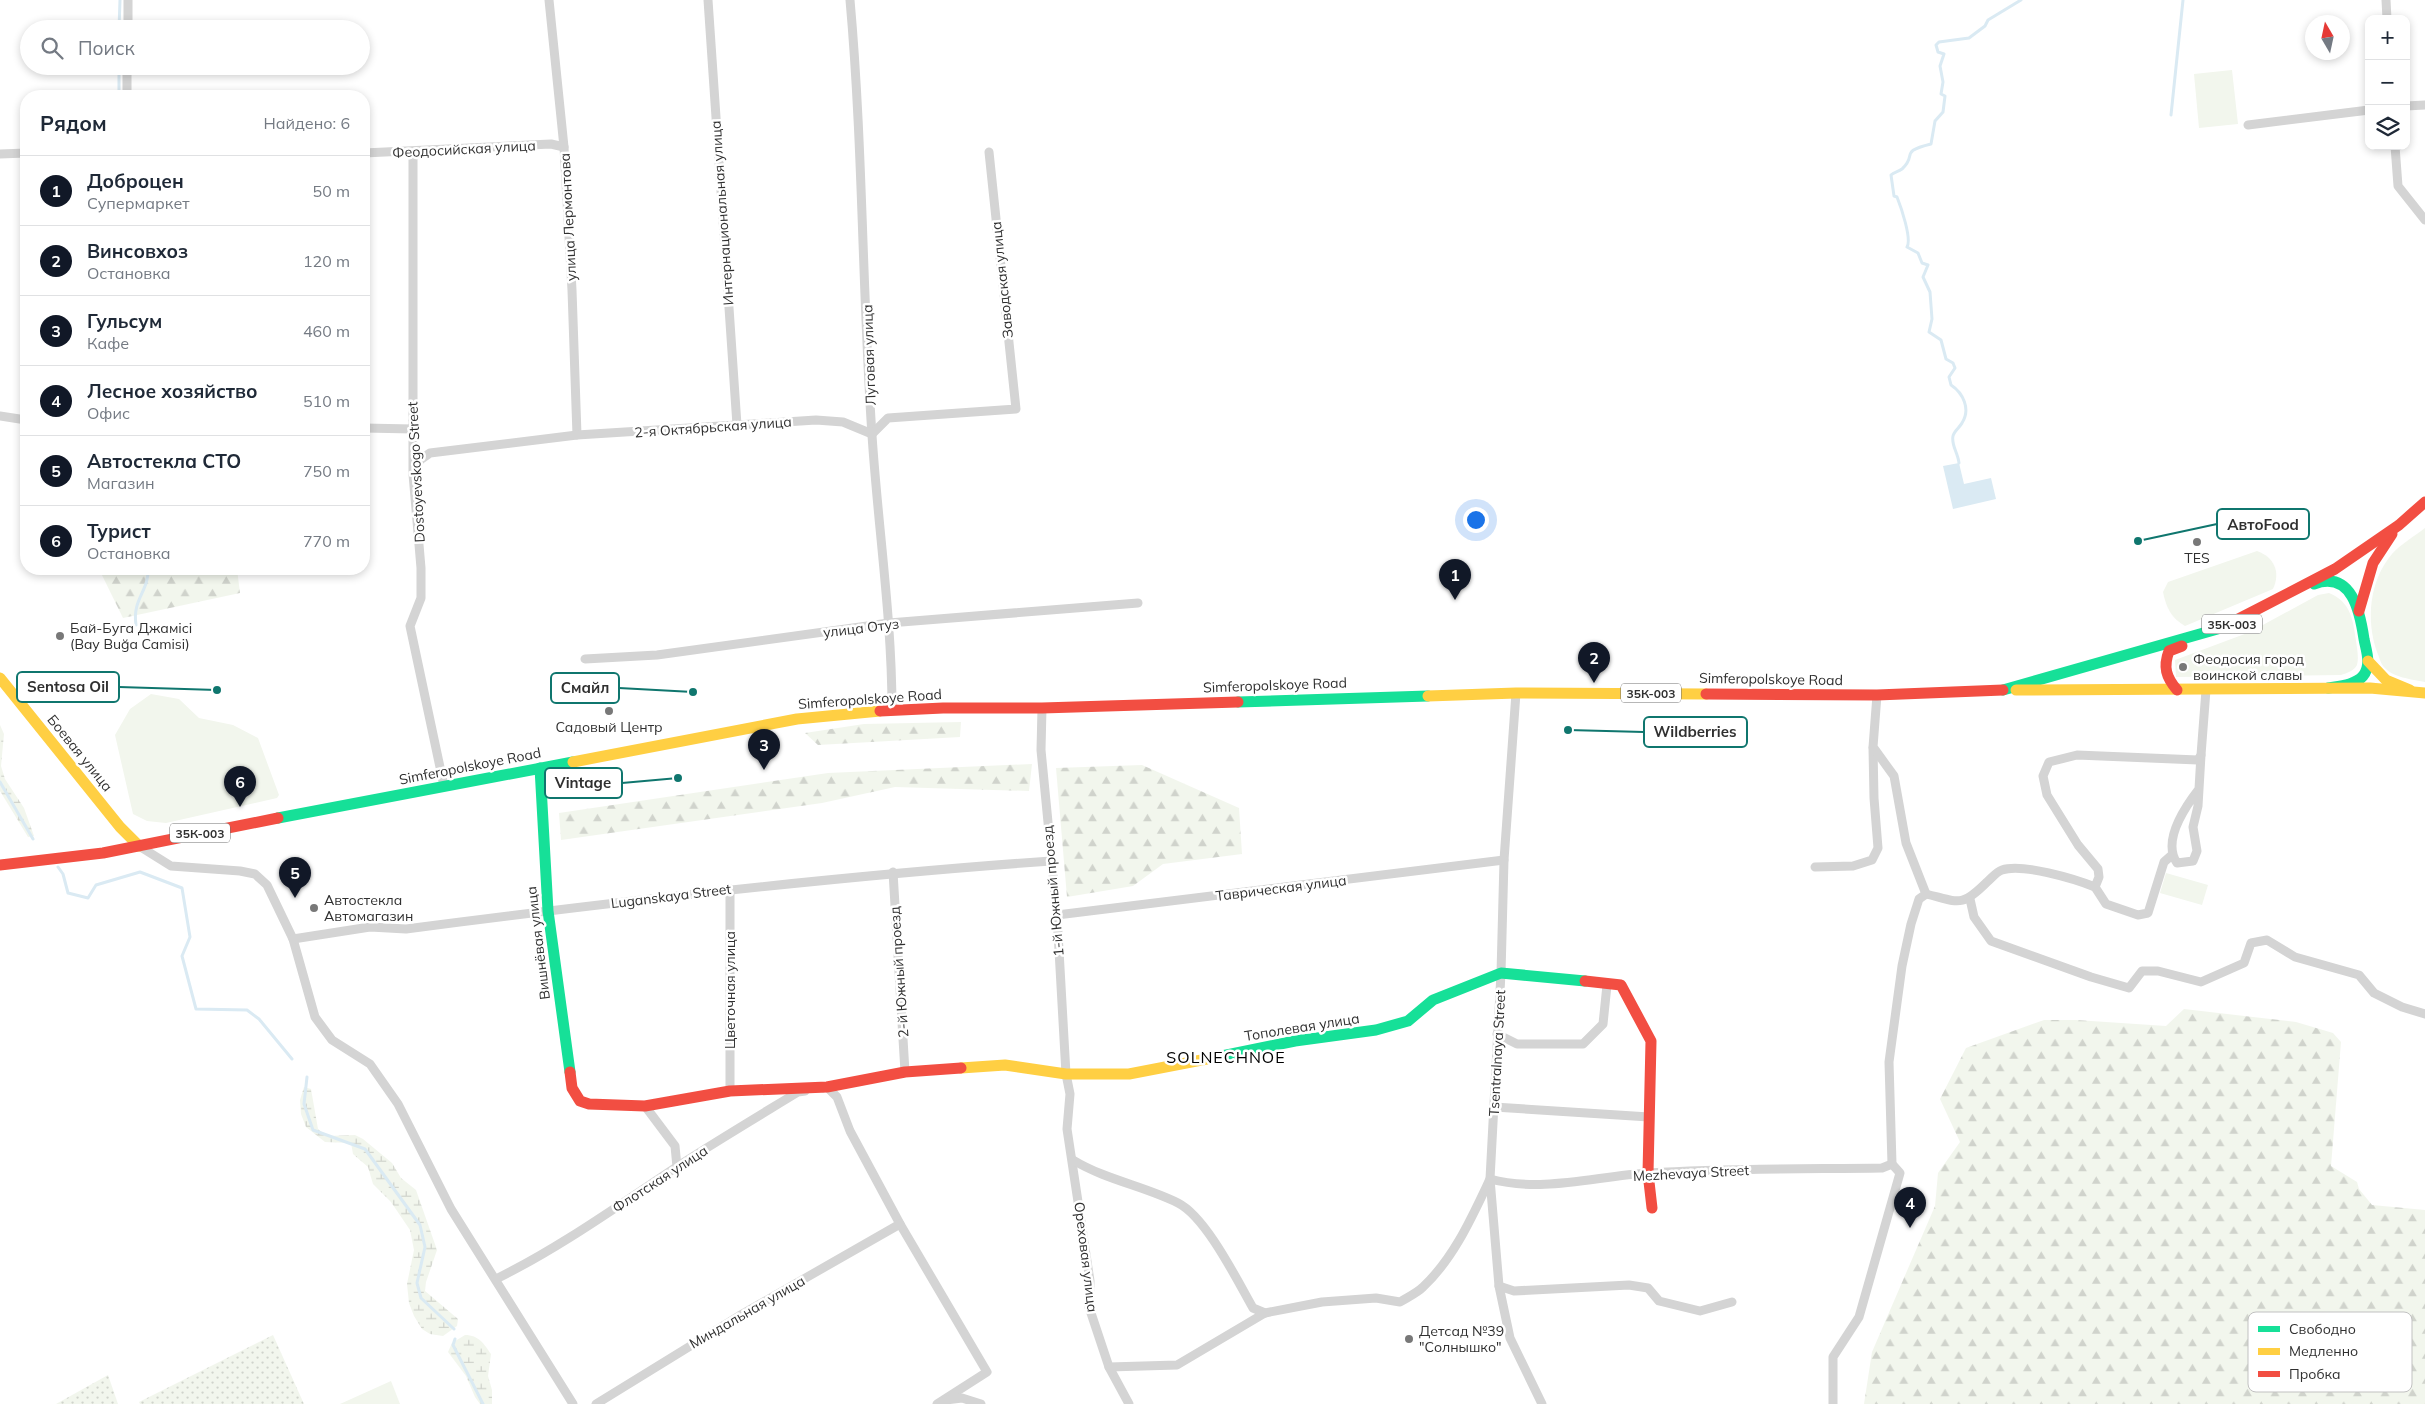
<!DOCTYPE html>
<html lang="ru">
<meta charset="utf-8">
<style>
body{margin:0;font-family:Mulish,sans-serif;background:#f6f6f7;color:#1f2937}
.controls{position:absolute;right:15px;top:15px;display:grid;overflow:hidden;border-radius:10px;box-shadow:0 2px 8px #0003}
.controls button{width:45px;height:45px;display:grid;place-items:center;padding:0;border:0;border-bottom:1px solid #e0e1e3;background:#fff;color:#1f2937;font:25px sans-serif}
.compass{position:absolute;left:2305px;top:15px;width:45px;height:45px;border-radius:50%;background:#fff;box-shadow:0 2px 8px #0003;rotate:351deg}
.you{position:absolute;left:1475px;top:519px;width:18px;height:18px;margin:-12px;border:4px solid #fff;border-radius:50%;background:#1a73e8;box-shadow:0 0 0 8px #1a73e833}
.badge{display:grid;place-items:center;width:32px;height:32px;border-radius:50%;background:#111827;color:#fff;font-size:16px;font-weight:700}
.pin{position:absolute;translate:-50% -41px;filter:drop-shadow(0 1px 2px #0008)}
.pin::after{content:'';position:absolute;top:26px;width:18px;height:15px;background:inherit;clip-path:polygon(0 0,100% 0,50% 100%)}
.list{margin:0;padding:0;list-style:none}
h2{display:flex;justify-content:space-between;align-items:center;height:65px;margin:0;padding:0 20px;font-size:21px}
h2 small{font-size:16px;font-weight:400;color:#747a83}
.list li{display:grid;grid-template-columns:32px 1fr auto;gap:15px;align-items:center;box-sizing:border-box;height:70px;padding:0 20px;border-top:1px solid #e0e1e3}
.list b{display:block;font-size:19px;white-space:nowrap}
.list p{margin:0;font-size:16px;white-space:nowrap;color:#747a83}
.list em{font-size:16px;font-style:normal;color:#747a83}
.icon{flex:none;width:28px;height:28px;fill:none;stroke:currentColor;stroke-width:2;stroke-linecap:round;stroke-linejoin:round}
.map{position:relative;flex:none;width:2425px;height:1404px;overflow:hidden}
.search{position:absolute;background:#fff;box-shadow:0 2px 8px #0003;left:20px;top:20px;width:350px;height:55px;display:flex;align-items:center;gap:12px;box-sizing:border-box;padding:0 18px;border-radius:28px;color:#747a83;font-size:19px}
.panel{position:absolute;background:#fff;box-shadow:0 2px 8px #0003;left:20px;top:90px;width:350px;height:485px;border-radius:20px}
.map>svg:first-child{display:block}
.grass{fill:#f2f6ed}
.forest{fill:url(#forest-firs)}
.wetland{fill:url(#wetland-marsh)}
.garden{fill:url(#garden-dots)}
.water{fill:#daeaf3}
.lines{fill:none;stroke-linecap:round;stroke-linejoin:round}
.stream{stroke:#daeaf3;stroke-width:3}
.street{stroke:#d4d4d4;stroke-width:9}
.fast{stroke:#16e098;stroke-width:11}
.slow{stroke:#ffcf43;stroke-width:11}
.jam{stroke:#f24e42;stroke-width:11}
.poi-dot{fill:#787878;stroke:#fff;stroke-width:2}
.labels{text-anchor:middle;dominant-baseline:central;stroke-width:5;stroke-linejoin:round;paint-order:stroke}
.shield{fill:#fff;stroke:#6e6e6e;stroke-width:1}
.shield-label{font-size:12px;font-weight:bold;fill:#303030}
.street-label{font-size:14px;fill:#303030;stroke:#fff}
.poi-label{font-size:14px;fill:#303030;stroke:#fff;text-anchor:start}
.quarter-label{font-size:16px;letter-spacing:1px;fill:#000;stroke:#fff}
.key{fill:#fff;stroke:#c1c1c1;stroke-width:1}
.key-label{font-size:14px;fill:#303030}
.leader{fill:none;stroke:#0f766e;stroke-width:2}
.callout-dot{fill:#0f766e;stroke:#fff;stroke-width:2}
.callout{fill:#fff;stroke:#0f766e;stroke-width:2}
.callout-label{font-size:15px;text-anchor:middle;font-weight:bold;fill:#303030}
</style>
<div class="map">
<svg width="2425" height="1404" viewBox="0 0 2425 1404">
<defs>
<pattern id="forest-firs" width="22" height="20" patternUnits="userSpaceOnUse" patternTransform="scale(1.25)"><rect width="22" height="20" fill="#f2f6ed"/><path d="M5 1l3.5 6h-7zM16 11l3.5 6h-7z" fill="#d0d3cc"/></pattern>
<pattern id="wetland-marsh" width="20" height="14" patternUnits="userSpaceOnUse" patternTransform="scale(1.25)"><rect width="20" height="14" fill="#f2f6ed"/><path d="M1 5h8M5 5V1M11 12h8M15 12V8" fill="none" stroke="#d0d3cc"/></pattern>
<pattern id="garden-dots" width="8" height="8" patternUnits="userSpaceOnUse" patternTransform="scale(1.25)"><rect width="8" height="8" fill="#f2f6ed"/><path d="M2 2h.1M6 6h.1" fill="none" stroke="#d0d3cc" stroke-width="1.8" stroke-linecap="round"/></pattern>
</defs>
<rect width="100%" height="100%" fill="#fff"/>
<g class="grass">
<path d="M2232 70 2238 124 2199 128 2194 74Z"/>
<path d="M2425 528V682C2411 679 2393 678 2383 666 2380 662 2379 656 2377 652 2366 620 2369 581 2392 554 2401 544 2415 536 2425 528Z"/>
<path d="M2257 551C2274 557 2281 572 2273 589L2185 626C2171 618 2166 607 2163 592L2168 582Z"/>
<path d="M2329 593C2351 602 2353 620 2356 641 2357 648 2359 658 2357 665 2354 671 2347 673 2341 675L2176 677 2175 660 2250 632 2318 595Z"/>
<path d="M151 694 179 699 199 718 233 725 258 738 279 795 277 798 166 823 147 821 133 814 115 735 130 709Z"/>
<path d="M2166 873 2208 885 2202 905 2160 893Z"/>
<path d="M391 1381 400 1404H340Z"/>
</g>
<g class="forest">
<path d="M99 569H237L240 593 123 618Z"/>
<path d="M961 722 960 737 818 745 805 733 864 724Z"/>
<path d="M1032 764 1029 791 895 787 822 803 561 840 559 813 828 773Z"/>
<path d="M1142 765 1239 808 1242 854 1163 864 1133 886 1067 897 1056 768Z"/>
<path d="M2184 1009 2296 1022 2333 1033 2341 1042 2331 1166 2357 1182 2359 1189 2372 1205 2425 1210V1404H1864L1872 1352 1935 1206 1938 1173 1960 1142 1940 1099 1966 1048 2044 1020H2076L2166 1026Z"/>
</g>
<g class="wetland">
<path d="M0 725 4 734 1 766 5 779 24 808 34 836 28 837 0 791Z"/>
<path d="M304 1087 311 1089 318 1129 327 1136 355 1135 363 1139 392 1163 401 1178 416 1190 437 1250 426 1282 425 1291 458 1319 457 1326 443 1336 430 1334 422 1329 414 1316 409 1303 407 1284 414 1250 410 1230 391 1202 373 1184 368 1167 353 1154 351 1143 325 1142 306 1127 301 1114 300 1100Z"/>
<path d="M465 1335C479 1335 484 1344 491 1354L488 1376 492 1390V1404H480L475 1397 466 1376 448 1352 452 1343Z"/>
</g>
<g class="garden">
<path d="M273 1335 304 1404H140L139 1402Z"/>
<path d="M108 1375 118 1404H56Z"/>
</g>
<path class="water" d="M1959 463 1964 484 1991 478 1996 499 1953 509 1943 466Z"/>
<g class="lines">
<g class="stream">
<path d="M119 29 120 0"/>
<path d="M119 66V96"/>
<path d="M2171 115 2183 0"/>
<path d="M1959 463C1958 453 1951 445 1953 436 1954 431 1960 427 1962 423 1971 409 1963 393 1951 385L1949 377 1955 368 1953 363 1946 359 1941 340 1929 332 1932 319 1930 292 1923 277 1928 265 1922 263 1918 253 1907 247C1912 239 1901 207 1897 197L1894 196 1891 175C1894 172 1898 172 1902 169 1918 155 1898 152 1931 144L1935 121 1943 112 1945 96 1941 94 1943 82 1940 66 1944 54 1938 52 1936 45 1939 42 1969 38 1985 26 1988 20 2021 0"/>
<path d="M136 625C132 599 149 591 148 569"/>
<path d="M0 782 33 839"/>
<path d="M58 867 63 874 68 893 88 898 96 885 140 872 182 888 190 937 182 956 196 1009 247 1010 259 1019 292 1059"/>
<path d="M307 1077 304 1104 313 1130 365 1149 420 1225 425 1247 417 1283 421 1298 454 1329"/>
<path d="M455 1339 453 1345 483 1404"/>
</g>
<g class="street">
<path d="M549 0 564 147 572 290 577 435"/>
<path d="M708 0 737 425"/>
<path d="M850 0C863 145 862 290 872 435 878 527 892 618 892 710"/>
<path d="M2386 0 2387 19"/>
<path d="M128 29V0"/>
<path d="M127 96V66"/>
<path d="M2406 106 2425 105"/>
<path d="M2248 125 2369 110"/>
<path d="M2395 146 2398 186 2425 220"/>
<path d="M413 152V474L421 568V598L410 626 444 786"/>
<path d="M364 153 551 144 564 147"/>
<path d="M0 154 26 153"/>
<path d="M0 416 26 420"/>
<path d="M364 428 413 429"/>
<path d="M413 474 420 460 430 453 577 435 816 420 843 422 872 434 888 418 1016 409 989 152"/>
<path d="M585 659 657 655 889 623 1138 603"/>
<path d="M1516 693 1504 860 1501 973 1490 1179 1499 1286 1510 1338 1542 1404"/>
<path d="M1042 708 1041 750 1057 915 1066 1074 1070 1094 1067 1129 1090 1281 1089 1307 1109 1367 1129 1404"/>
<path d="M2199 789C2185 807 2162 841 2177 863L2193 861 2197 851 2193 827 2198 806 2201 755"/>
<path d="M139 846 171 866 240 871 255 874 267 885 293 939 315 1017 332 1040 370 1064 398 1104 451 1209 573 1404"/>
<path d="M1815 867 1853 866 1872 860 1878 848 1874 798 1873 748"/>
<path d="M893 872 905 1072"/>
<path d="M2095 887 2106 904 2138 915 2148 913 2164 862 2172 855"/>
<path d="M730 889V1091"/>
<path d="M1926 894C1959 902 1961 908 1987 882 1992 878 1996 872 2002 870 2022 863 2075 879 2095 887L2099 877 2098 869 2078 845 2047 795 2043 776 2049 762 2077 755 2198 760 2201 755 2206 690"/>
<path d="M1970 899 1974 917 1991 941 2091 977 2129 988 2142 971H2158L2201 982 2244 963 2251 943 2267 940 2295 957 2359 975 2374 993 2402 1007 2425 1014"/>
<path d="M1057 915 1504 860"/>
<path d="M293 939 370 927 406 929C621 901 835 876 1051 861"/>
<path d="M1497 1034 1517 1044H1583L1603 1024 1607 985"/>
<path d="M823 1088 827 1087 837 1097 850 1131 900 1224 987 1372 937 1404"/>
<path d="M645 1106 675 1146 677 1167"/>
<path d="M1494 1107 1649 1117"/>
<path d="M1073 1160C1106 1180 1144 1186 1178 1203 1206 1217 1237 1280 1253 1308L1265 1313"/>
<path d="M496 1279C559 1248 616 1207 675 1168 715 1142 757 1117 798 1092L805 1091"/>
<path d="M1499 1286 1514 1291 1629 1285 1648 1288 1659 1301 1700 1311 1732 1302"/>
<path d="M1109 1367 1177 1365 1265 1313 1322 1302 1376 1298 1400 1302C1408 1297 1417 1293 1423 1287 1454 1258 1472 1217 1490 1179 1543 1193 1596 1176 1649 1173 1727 1168 1805 1169 1882 1168L1892 1164"/>
<path d="M946 1400 962 1398 981 1404"/>
<path d="M596 1404 739 1316 900 1224"/>
<path d="M1833 1404V1357L1859 1317 1900 1173 1892 1164 1889 1062 1902 966 1911 924 1919 899 1926 894 1906 843 1894 776 1873 747 1877 695"/>
</g>
<g class="fast">
<path d="M2314 584C2352 570 2360 612 2364 639 2366 650 2372 665 2363 676 2355 685 2340 686 2328 688"/>
<path d="M2003 690 2221 628"/>
<path d="M1238 702 1428 696"/>
<path d="M540 768 548 911 570 1072"/>
<path d="M278 818 573 762"/>
<path d="M1212 1058 1295 1041 1376 1030 1408 1021 1433 1000 1501 973 1585 981"/>
</g>
<g class="slow">
<path d="M2368 661 2386 680 2410 690"/>
<path d="M0 678 120 827 139 846"/>
<path d="M2016 690 2370 688 2425 693"/>
<path d="M1428 696 1516 693 1706 694"/>
<path d="M573 762 797 719 880 711"/>
<path d="M961 1068 1005 1065 1066 1074H1129L1212 1058"/>
</g>
<g class="jam">
<path d="M2359 611 2373 563 2392 534"/>
<path d="M2221 628 2335 569 2399 525 2425 502"/>
<path d="M2177 690C2166 677 2163 667 2169 651L2182 646"/>
<path d="M1706 694 1877 695 2003 690"/>
<path d="M880 711 943 708H1042L1238 702"/>
<path d="M0 865 103 853 278 818"/>
<path d="M1585 981 1621 985 1651 1041 1648 1173 1652 1208"/>
<path d="M570 1072 572 1088 580 1101 589 1104 645 1106 730 1091 827 1087 905 1072 961 1068"/>
</g>
</g>
<g class="poi-dot">
<circle cx="2197" cy="542" r="5"/>
<circle cx="60" cy="636" r="5"/>
<circle cx="2183" cy="667" r="5"/>
<circle cx="609" cy="711" r="5"/>
<circle cx="314" cy="908" r="5"/>
<circle cx="1409" cy="1339" r="5"/>
</g>
<g class="labels">
<g class="shield">
<rect x="2202" y="614.5" width="60" height="19" rx="4"/>
<rect x="1621" y="683.5" width="60" height="19" rx="4"/>
<rect x="170" y="823.5" width="60" height="19" rx="4"/>
</g>
<g class="shield-label">
<text x="2232" y="624">35К-003</text>
<text x="1651" y="693">35К-003</text>
<text x="200" y="833">35К-003</text>
</g>
<g class="street-label">
<text transform="translate(464 149) rotate(-3)">Феодосийская улица</text>
<text transform="translate(722 213) rotate(-94)">Интернациональная улица</text>
<text transform="translate(568 217) rotate(-93)">улица Лермонтова</text>
<text transform="translate(1002 280) rotate(-96)">Заводская улица</text>
<text transform="translate(869 355) rotate(-92)">Луговая улица</text>
<text transform="translate(713 427) rotate(-4)">2-я Октябрьская улица</text>
<text transform="translate(416 472) rotate(-93)">Dostoyevskogo Street</text>
<text transform="translate(861 628) rotate(-7)">улица Отуз</text>
<text transform="translate(1771 679) rotate(1)">Simferopolskoye Road</text>
<text transform="translate(1275 685) rotate(-2)">Simferopolskoye Road</text>
<text transform="translate(870 699) rotate(-4)">Simferopolskoye Road</text>
<text transform="translate(80 753) rotate(51)">Боевая улица</text>
<text transform="translate(470 766) rotate(-11)">Simferopolskoye Road</text>
<text transform="translate(1281 888) rotate(-7)">Таврическая улица</text>
<text transform="translate(1053 891) rotate(-95)">1-й Южный проезд</text>
<text transform="translate(671 896) rotate(-7)">Luganskaya Street</text>
<text transform="translate(538 943) rotate(-97)">Вишнёвая улица</text>
<text transform="translate(899 972) rotate(-94)">2-й Южный проезд</text>
<text transform="translate(730 990) rotate(-90)">Цветочная улица</text>
<text transform="translate(1302 1027) rotate(-9)">Тополевая улица</text>
<text transform="translate(1497 1053) rotate(-87)">Tsentralnaya Street</text>
<text transform="translate(1691 1173) rotate(-3)">Mezhevaya Street</text>
<text transform="translate(660 1179) rotate(-33)">Флотская улица</text>
<text transform="translate(1086 1257) rotate(83)">Ореховая улица</text>
<text transform="translate(747 1312) rotate(-30)">Миндальная улица</text>
</g>
<g class="poi-label">
<text x="2197" y="558" text-anchor="middle">TES</text>
<text x="70" y="628">Бай-Буга Джамісі<tspan x="70" dy="16">(Bay Buğa Camisi)</tspan></text>
<text x="2193" y="659">Феодосия город<tspan x="2193" dy="16">воинской славы</tspan></text>
<text x="609" y="727" text-anchor="middle">Садовый Центр</text>
<text x="324" y="900">Автостекла<tspan x="324" dy="16">Автомагазин</tspan></text>
<text x="1419" y="1331">Детсад №39<tspan x="1419" dy="16">"Солнышко"</tspan></text>
</g>
<g class="quarter-label">
<text x="1226" y="1057">SOLNECHNOE</text>
</g>
</g>
<rect x="2248" y="1312" width="164" height="80" rx="8" class="key"/>
<rect x="2258" y="1326" width="22" height="6" fill="#16e098"/>
<rect x="2258" y="1348" width="22" height="7" fill="#ffcf43"/>
<rect x="2258" y="1371" width="22" height="6" fill="#f24e42"/>
<g class="key-label">
<text x="2289" y="1334">Свободно</text>
<text x="2289" y="1356">Медленно</text>
<text x="2289" y="1379">Пробка</text>
</g>
<path class="leader" d="M2138 541L2217 524M217 690L119 687M693 692L619 688M1568 730L1644 732M678 778L622 783"/>
<g class="callout-dot">
<circle cx="2138" cy="541" r="5"/>
<circle cx="217" cy="690" r="5"/>
<circle cx="693" cy="692" r="5"/>
<circle cx="1568" cy="730" r="5"/>
<circle cx="678" cy="778" r="5"/>
</g>
<g class="callout">
<rect x="2217" y="509" width="92" height="30" rx="5"/>
<rect x="17" y="672" width="102" height="30" rx="5"/>
<rect x="551" y="673" width="68" height="30" rx="5"/>
<rect x="1644" y="717" width="103" height="30" rx="5"/>
<rect x="545" y="768" width="77" height="30" rx="5"/>
</g>
<g class="callout-label">
<text x="2263" y="530">АвтоFood</text>
<text x="68" y="692">Sentosa Oil</text>
<text x="585" y="693">Смайл</text>
<text x="1695" y="737">Wildberries</text>
<text x="583" y="788">Vintage</text>
</g>
</svg>
<div class="controls">
<button>+</button>
<button>−</button>
<button><svg class="icon" aria-label="layers" viewBox="0 0 24 24"><path d="M12 4l9 5-9 5-9-5zM3 14l9 5 9-5"/></svg></button>
</div>
<svg class="compass" viewBox="-18 -18 36 36"><path d="M0-13l5 13h-10z" fill="#e53935"/><path d="M0 13l5-13h-10z" fill="#747a83"/></svg>
<div class="you"></div>
<div class="pin badge" style="left:1455px;top:600px">1</div>
<div class="pin badge" style="left:1594px;top:683px">2</div>
<div class="pin badge" style="left:764px;top:770px">3</div>
<div class="pin badge" style="left:1910px;top:1228px">4</div>
<div class="pin badge" style="left:295px;top:898px">5</div>
<div class="pin badge" style="left:240px;top:807px">6</div>
<div class="search"><svg class="icon" aria-label="search" viewBox="0 0 24 24"><circle cx="10" cy="10" r="6"/><path d="M15 15l6 6"/></svg>Поиск</div>
<section class="panel">
<h2>Рядом<small>Найдено: 6</small></h2>
<ul class="list">
<li><span class="badge">1</span><div><b>Доброцен</b><p>Супермаркет</p></div><em>50 m</em></li>
<li><span class="badge">2</span><div><b>Винсовхоз</b><p>Остановка</p></div><em>120 m</em></li>
<li><span class="badge">3</span><div><b>Гульсум</b><p>Кафе</p></div><em>460 m</em></li>
<li><span class="badge">4</span><div><b>Лесное хозяйство</b><p>Офис</p></div><em>510 m</em></li>
<li><span class="badge">5</span><div><b>Автостекла СТО</b><p>Магазин</p></div><em>750 m</em></li>
<li><span class="badge">6</span><div><b>Турист</b><p>Остановка</p></div><em>770 m</em></li>
</ul>
</section>
</div>
